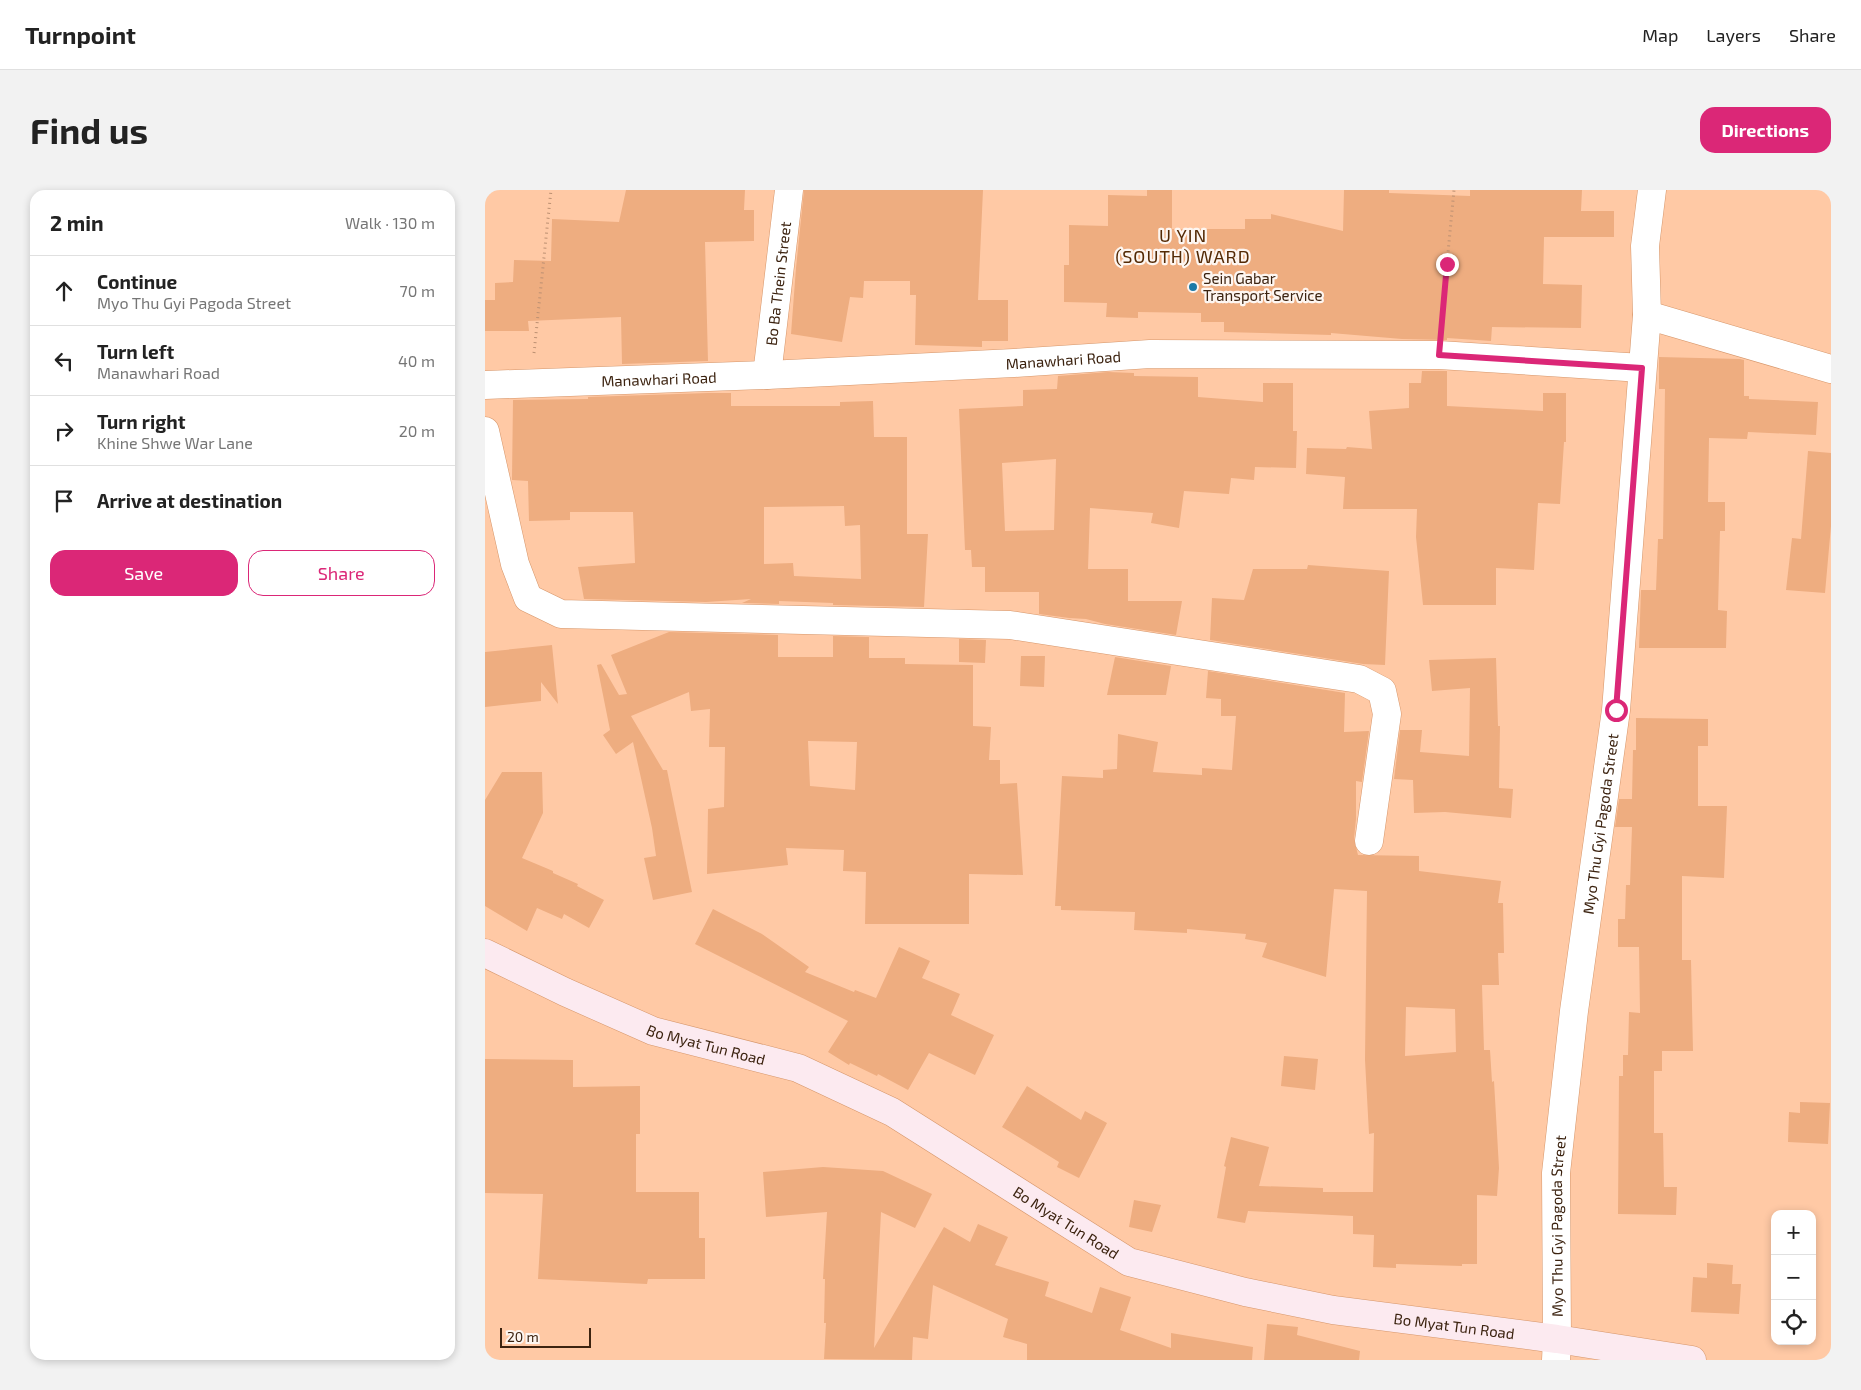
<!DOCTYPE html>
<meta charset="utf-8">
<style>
body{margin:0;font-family:"Exo 2",sans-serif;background:#f2f2f2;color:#222}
.controls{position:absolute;right:15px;bottom:15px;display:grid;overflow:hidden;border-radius:10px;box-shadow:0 2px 8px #0003}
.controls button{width:45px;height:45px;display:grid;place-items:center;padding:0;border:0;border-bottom:1px solid #e0e0e0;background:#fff;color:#222;font:25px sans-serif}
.scale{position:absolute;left:15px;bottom:12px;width:91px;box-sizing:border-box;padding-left:5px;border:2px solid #3c2310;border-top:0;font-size:14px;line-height:18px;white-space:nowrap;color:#3c2310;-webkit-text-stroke:4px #fdf6f1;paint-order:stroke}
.stop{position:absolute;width:15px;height:15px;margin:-11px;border:4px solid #db2777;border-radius:50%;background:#fff}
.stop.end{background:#db2777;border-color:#fff;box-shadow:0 1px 5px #0008}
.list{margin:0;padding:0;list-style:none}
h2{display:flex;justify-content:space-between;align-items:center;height:65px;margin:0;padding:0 20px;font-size:21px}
h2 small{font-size:16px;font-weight:400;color:#767676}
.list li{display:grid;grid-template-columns:32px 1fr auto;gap:15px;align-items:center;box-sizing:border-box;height:70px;padding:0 20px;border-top:1px solid #e0e0e0}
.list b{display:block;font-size:19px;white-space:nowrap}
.list p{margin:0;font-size:16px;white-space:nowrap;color:#767676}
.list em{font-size:16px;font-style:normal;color:#767676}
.actions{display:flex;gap:10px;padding:15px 20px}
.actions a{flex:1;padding:11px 0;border:1px solid #db2777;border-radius:15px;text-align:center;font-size:18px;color:#db2777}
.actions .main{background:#db2777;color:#fff}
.icon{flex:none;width:28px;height:28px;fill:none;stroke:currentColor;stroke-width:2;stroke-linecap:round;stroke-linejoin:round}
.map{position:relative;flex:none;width:1346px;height:1170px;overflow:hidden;border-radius:15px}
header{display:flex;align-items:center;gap:30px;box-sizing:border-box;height:70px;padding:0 25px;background:#fff;border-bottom:1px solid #e0e0e0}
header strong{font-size:24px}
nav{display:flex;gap:28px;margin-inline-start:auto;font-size:18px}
.intro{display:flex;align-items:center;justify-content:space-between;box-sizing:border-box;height:120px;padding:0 30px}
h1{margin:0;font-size:35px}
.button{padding:12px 22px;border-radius:15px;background:#db2777;color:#fff;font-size:18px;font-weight:700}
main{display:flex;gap:30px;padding:0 30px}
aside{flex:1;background:#fff;border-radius:15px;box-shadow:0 2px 8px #0003}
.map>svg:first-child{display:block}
.building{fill:#eead80;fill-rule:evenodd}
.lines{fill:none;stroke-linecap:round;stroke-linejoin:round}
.minor-casing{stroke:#d6966a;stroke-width:29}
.secondary-casing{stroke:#d6966a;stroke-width:29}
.path{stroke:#bc9072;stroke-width:3;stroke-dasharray:1 4;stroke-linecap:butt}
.minor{stroke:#fff;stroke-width:28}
.secondary{stroke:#fceaf0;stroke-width:28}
.route{stroke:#db2777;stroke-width:6}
.poi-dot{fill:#1b7aa7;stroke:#fdf6f1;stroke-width:2}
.labels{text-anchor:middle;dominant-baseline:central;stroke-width:4.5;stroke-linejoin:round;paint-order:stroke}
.poi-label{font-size:15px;fill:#3c2310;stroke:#fdf6f1;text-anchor:start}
.street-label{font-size:15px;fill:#3c2310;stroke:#fdf6f1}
.quarter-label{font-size:18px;letter-spacing:1px;fill:#542a05;stroke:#fdf6f1}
</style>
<header>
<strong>Turnpoint</strong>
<nav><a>Map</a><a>Layers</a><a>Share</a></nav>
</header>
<div class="intro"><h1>Find us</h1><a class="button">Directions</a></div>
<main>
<aside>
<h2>2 min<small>Walk · 130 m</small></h2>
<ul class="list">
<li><svg class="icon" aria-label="ahead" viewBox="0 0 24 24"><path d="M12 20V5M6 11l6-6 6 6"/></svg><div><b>Continue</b><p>Myo Thu Gyi Pagoda Street</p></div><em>70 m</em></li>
<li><svg class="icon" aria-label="left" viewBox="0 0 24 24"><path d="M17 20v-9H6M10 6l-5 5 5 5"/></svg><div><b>Turn left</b><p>Manawhari Road</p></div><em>40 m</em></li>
<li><svg class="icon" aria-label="right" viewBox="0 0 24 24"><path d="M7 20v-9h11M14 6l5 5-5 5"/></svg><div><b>Turn right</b><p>Khine Shwe War Lane</p></div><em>20 m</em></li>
<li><svg class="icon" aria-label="arrive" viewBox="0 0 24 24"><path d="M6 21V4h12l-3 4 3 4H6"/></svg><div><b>Arrive at destination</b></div></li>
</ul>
<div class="actions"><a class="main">Save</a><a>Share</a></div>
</aside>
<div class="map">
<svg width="1346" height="1170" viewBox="0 0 1346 1170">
<rect width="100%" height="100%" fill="#ffc9a5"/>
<g class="building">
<path d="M141 0H260L259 20H269V51L220 52 223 171 137 174 136 127 43 131 44 141H0V110H10V93L28 92 29 70 66 71 67 29 134 32Z"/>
<path d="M319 0H498L493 110H523V151H497V157L430 155 431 105H425V91H379L378 108 365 107 357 152 306 144 311 78Z"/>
<path d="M662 0H687V39H760V29H786V24L858 41 859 0H904V3L985 6V0H1097L1096 21H1129V47H1059L1058 94 1097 95 1096 138 1007 137 1006 151 962 148V150L917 149 846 143V145L739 142V132H716V123L653 122V128L621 127 622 113 579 112V75H584V35L623 36V5L662 6Z"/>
<path d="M1174 167 1255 169 1259 170V206H1264V209L1333 212 1331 245 1263 242 1262 249 1224 248 1223 312H1240V341H1235L1233 420 1242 421 1241 458H1154L1156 400H1171L1173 349H1178L1180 199H1174Z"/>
<path d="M937 181H962V216L1058 221V203H1081V252H1079L1075 314 1053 313 1049 380 1011 378V415H938L931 347 932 319H858L860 287 821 284 822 258 861 259 862 257 887 259 884 221 924 218V193H936Z"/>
<path d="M623 182 649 183V186L713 187V207L778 212V193H808V241H812L811 278 770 277 769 290 746 288 744 304 699 301 694 338 666 333 668 323 605 318 603 379H643V411H697L691 445 620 434 601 429 584 428 554 424V402H500V377H487L486 360H480L474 219 538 216V200L572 199 573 186ZM571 269 569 340 520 341 517 273Z"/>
<path d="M223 203H246V216H355V212L388 211 389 247H422V344H443L439 417 348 415V413L294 411V414L257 413 266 409 221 412 99 409 93 377 150 373 148 322H85V330L44 331 43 291 27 290V288L28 210 103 209V207ZM359 316 360 336 375 335 376 389 309 386 308 373 279 374V317Z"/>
<path d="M1323 261 1346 263V336L1340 403 1301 400 1307 348 1316 349Z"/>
<path d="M823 375 904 381 900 475 878 474 725 450 727 408 759 410 768 379H822Z"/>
<path d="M184 442 293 445V467H348V446L384 447V468H420V474L488 475V536L506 537 504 570H515V594L532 593 538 685 484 684V734H380L381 682 358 681 359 660 301 658 303 675 222 684 223 619 239 617 240 557H224L225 519 206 521 204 502 146 526 178 580H182L207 702 168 710 159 668 171 666 167 638 148 552 131 564 118 545 125 540 112 475 116 474 134 505 142 504 126 465ZM323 551 372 552 370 600 325 596Z"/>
<path d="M474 449 501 450 500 473 474 472Z"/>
<path d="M67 455 73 514 56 492V511L0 517V462Z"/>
<path d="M536 466H560L559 497 535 496Z"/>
<path d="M630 467 686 476 681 505H622Z"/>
<path d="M1011 468 1013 536H1015L1014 598 1028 599 1026 628 960 622 929 623 928 590 909 589 915 540H937L935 562 984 566 985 498 947 501 944 470Z"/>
<path d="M723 481 860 503 859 542 884 541 877 592 871 591V629L869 649 873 665 934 666V681L1016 691 1013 713H1018L1019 763H1013L1014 795H997L999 860H1005L1007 892 1009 891 1014 978 1012 1006 992 1005V1074H977V1076L911 1074V1078L888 1077 889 1045 868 1044V1026L763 1021 760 1033 732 1028 741 977 739 976 746 947 784 957 774 996 838 998V1002H888L889 943 884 944 880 870 882 701 849 699 841 787 777 767 782 753 760 749 761 744 702 739V743L649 740 650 722 576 720V716H570L577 586 618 588V580L632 579 633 544 673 552 668 582 717 585V578L747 580 751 526H736V509L721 508ZM921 817 970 819 971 862 920 866Z"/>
<path d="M1151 528 1223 529V556H1213V616H1242L1239 688 1197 686V770H1206L1208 861H1177V881H1169V943H1178L1179 997H1192L1191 1025 1133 1024 1134 886H1138V865H1143L1144 822 1155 823 1154 757H1133V729H1140L1141 695H1145L1147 637H1130L1134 609H1147L1148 560H1151Z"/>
<path d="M17 582H57L58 623 37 668 68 681V683L93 694 92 696 119 710 104 738 79 724 77 729 52 718 42 741 0 716V610Z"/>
<path d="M228 719 277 744 324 777 320 782 369 802 370 800 391 808 414 757 445 771 437 788 475 804 466 825 509 845 490 885 444 863 423 900 393 884 392 886 365 873 364 875 343 862 363 831 210 754Z"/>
<path d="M799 866 833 869 830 900 796 896Z"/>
<path d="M0 869 88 870V897L155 896V944H151V1002H214V1048H220V1089H163L162 1094 53 1089 58 1004 0 1003Z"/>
<path d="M542 896 596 930 600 921 622 933 594 988 572 977 574 972 517 937Z"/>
<path d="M1315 912 1345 913 1343 954 1303 952 1304 922 1315 923Z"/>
<path d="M338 977 398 981 447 1004 430 1038 396 1022 389 1158 459 1037 485 1052 493 1034 523 1047 510 1075 564 1092 560 1106 607 1123 615 1097 646 1107 635 1140 686 1158V1143L768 1157 767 1170H542V1154L518 1147 523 1129 448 1095 443 1149 428 1147 427 1170 339 1169 341 1133H339L340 1089H338L342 1022 281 1027 278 982Z"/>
<path d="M649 1010 676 1015 667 1042 644 1037Z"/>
<path d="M1222 1073 1248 1075 1247 1094H1256L1254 1124 1206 1122 1208 1087 1222 1088Z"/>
<path d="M782 1134 813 1137 812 1145 875 1161 874 1170H779Z"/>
</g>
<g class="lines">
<g class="minor-casing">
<g id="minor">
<path d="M1162 125 1346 179"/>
<path id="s1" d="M282 185 304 0"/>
<path id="s2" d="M0 195 282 185 529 173 665 164 954 165 1157 178"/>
<path d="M0 241 30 374 43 408 76 424 525 435 874 489 897 501 902 524 884 651"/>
<path id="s3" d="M1071 1170 1072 1149 1071 983 1089 821 1131 520 1162 125 1160 56 1167 0"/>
</g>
</g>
<g class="secondary-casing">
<g id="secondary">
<path id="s4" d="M0 763 80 802 168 841 313 878 407 922 644 1072 760 1102 848 1120 1072 1149 1207 1170"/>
</g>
</g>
<g class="path">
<path d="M956 136 969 0"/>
<path d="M49 163 66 0"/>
</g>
<use href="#minor" class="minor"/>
<use href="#secondary" class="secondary"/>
</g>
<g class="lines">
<path class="route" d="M962 74 954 165 1157 178 1131 520"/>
</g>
<circle class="poi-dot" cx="708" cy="97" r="5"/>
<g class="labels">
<g class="poi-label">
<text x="718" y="88">Sein Gabar<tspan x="718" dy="17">Transport Service</tspan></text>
</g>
<g class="street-label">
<text stroke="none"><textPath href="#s1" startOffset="92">Bo Ba Thein Street</textPath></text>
<text stroke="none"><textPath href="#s2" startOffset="579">Manawhari Road</textPath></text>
<text stroke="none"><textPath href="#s2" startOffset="174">Manawhari Road</textPath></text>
<text stroke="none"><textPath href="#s3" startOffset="539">Myo Thu Gyi Pagoda Street</textPath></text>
<text stroke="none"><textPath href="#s4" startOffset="240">Bo Myat Tun Road</textPath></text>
<text stroke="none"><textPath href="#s4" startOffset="645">Bo Myat Tun Road</textPath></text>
<text stroke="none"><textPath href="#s3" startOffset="134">Myo Thu Gyi Pagoda Street</textPath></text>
<text stroke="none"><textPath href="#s4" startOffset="1051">Bo Myat Tun Road</textPath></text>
</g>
<g class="quarter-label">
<text x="698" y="45">U YIN<tspan x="698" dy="21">(SOUTH) WARD</tspan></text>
</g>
</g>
</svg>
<div class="controls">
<button>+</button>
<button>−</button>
<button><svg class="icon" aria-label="locate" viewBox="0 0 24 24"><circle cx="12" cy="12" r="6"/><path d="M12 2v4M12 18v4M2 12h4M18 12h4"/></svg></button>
</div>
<div class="scale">20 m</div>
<div class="stop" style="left:1131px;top:520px"></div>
<div class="stop end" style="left:962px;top:74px"></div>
</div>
</main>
